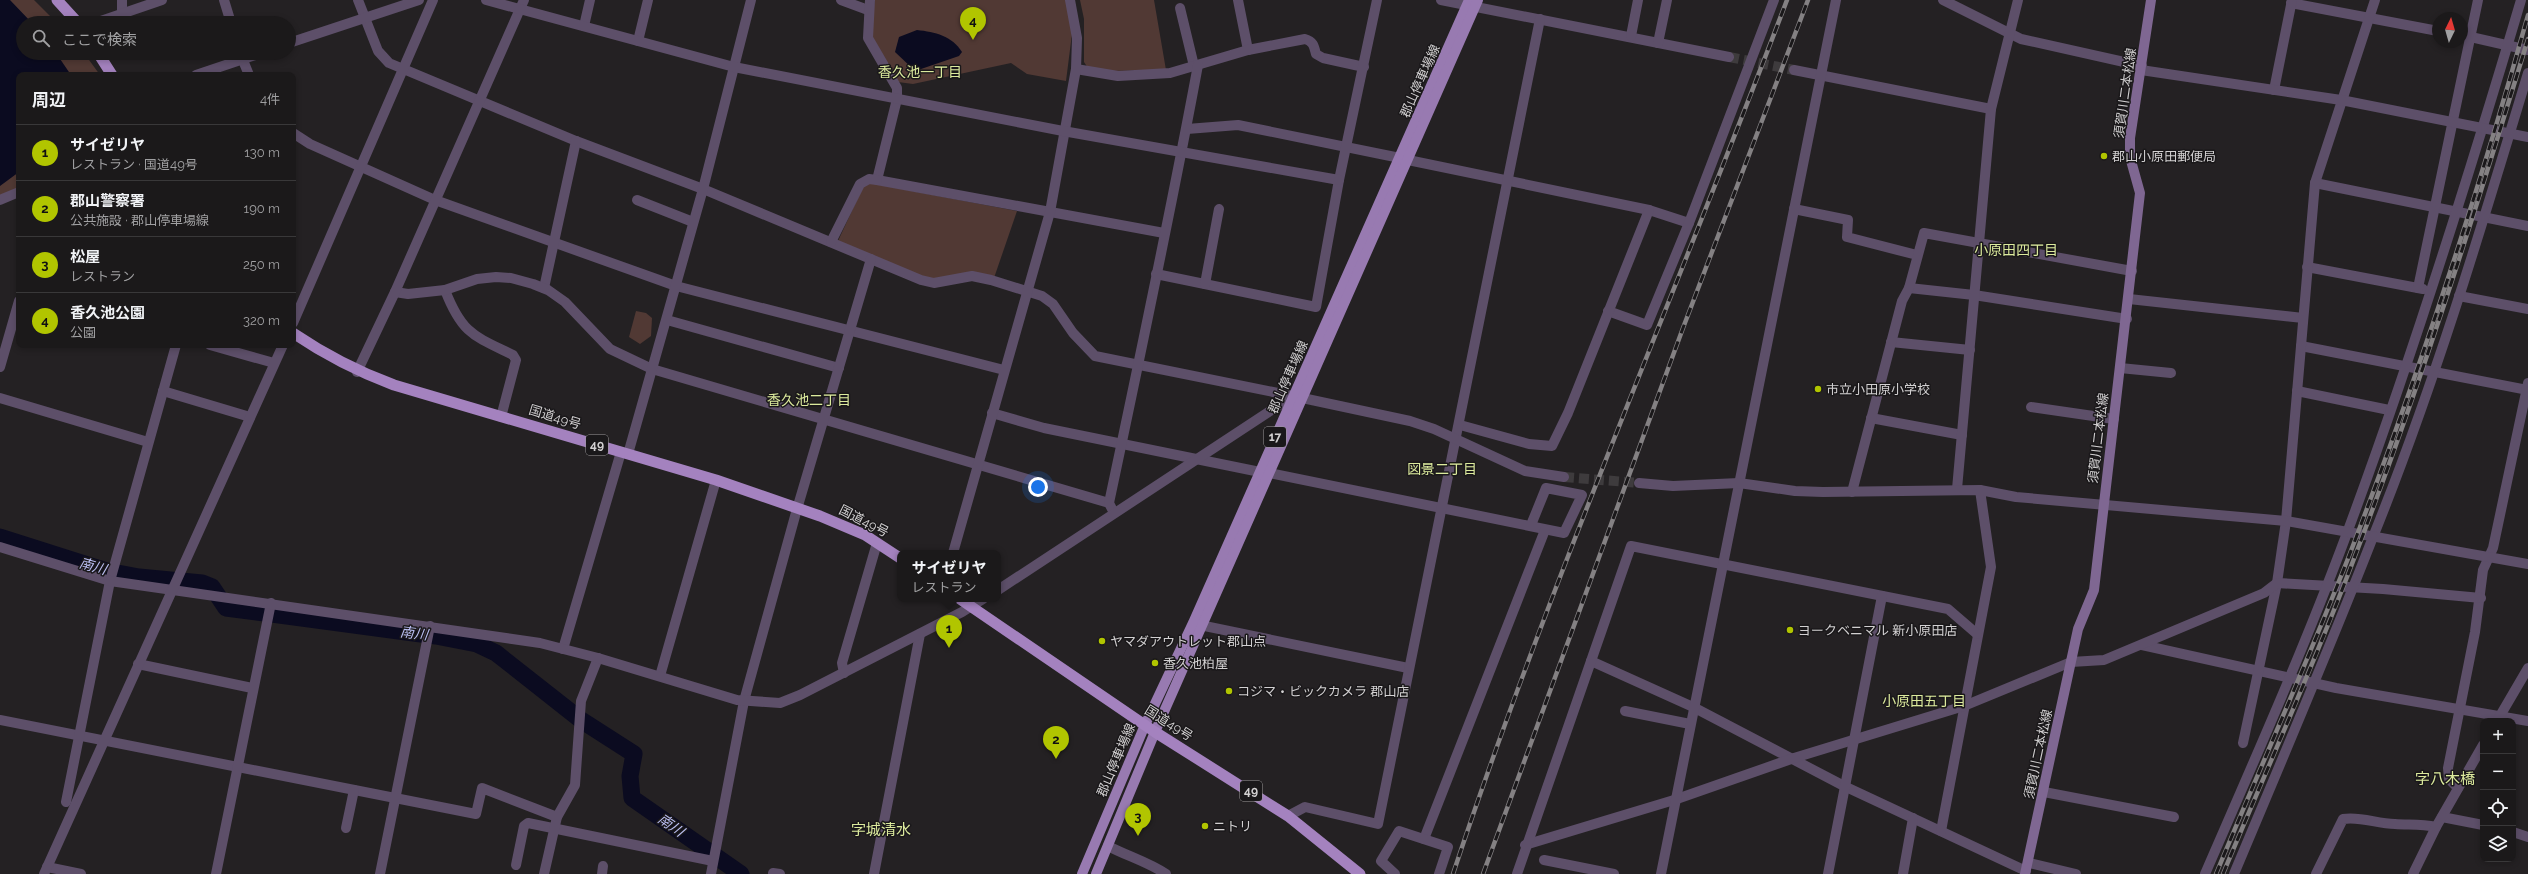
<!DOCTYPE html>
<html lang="ja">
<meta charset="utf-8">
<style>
body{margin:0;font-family:Raleway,"Noto Sans JP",sans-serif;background:#282627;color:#f1f3f6}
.controls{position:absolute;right:12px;bottom:12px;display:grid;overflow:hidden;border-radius:8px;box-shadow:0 2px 6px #0003}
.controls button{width:36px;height:36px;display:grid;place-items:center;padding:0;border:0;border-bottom:1px solid #393839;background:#1b191a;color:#f1f3f6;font:20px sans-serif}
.compass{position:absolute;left:2432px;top:12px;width:36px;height:36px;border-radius:50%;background:#1b191a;box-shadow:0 2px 6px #0003;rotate:5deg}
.you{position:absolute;left:1038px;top:487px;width:14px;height:14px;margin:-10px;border:3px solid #fff;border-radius:50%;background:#1a73e8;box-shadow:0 0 0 6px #1a73e833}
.badge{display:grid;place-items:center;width:26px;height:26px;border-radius:50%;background:#b1c500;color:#111;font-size:13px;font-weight:700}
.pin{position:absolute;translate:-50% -33px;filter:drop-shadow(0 1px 2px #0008)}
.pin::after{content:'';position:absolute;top:21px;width:14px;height:12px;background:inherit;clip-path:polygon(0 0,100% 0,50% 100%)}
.popup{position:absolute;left:897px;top:550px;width:104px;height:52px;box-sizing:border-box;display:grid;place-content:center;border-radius:8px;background:#1b191a;filter:drop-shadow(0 1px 3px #0005);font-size:13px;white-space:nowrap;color:#a0a0a2}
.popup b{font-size:15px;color:#f1f3f6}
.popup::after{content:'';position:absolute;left:50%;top:100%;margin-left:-8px;border:8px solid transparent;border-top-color:#1b191a}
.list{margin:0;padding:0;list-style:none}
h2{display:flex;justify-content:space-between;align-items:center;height:52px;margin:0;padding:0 16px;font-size:17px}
h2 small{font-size:13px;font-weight:400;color:#a0a0a2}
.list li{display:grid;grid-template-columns:26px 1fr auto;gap:12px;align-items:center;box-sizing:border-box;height:56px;padding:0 16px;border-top:1px solid #393839}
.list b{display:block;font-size:15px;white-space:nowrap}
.list p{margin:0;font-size:13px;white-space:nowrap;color:#a0a0a2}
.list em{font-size:13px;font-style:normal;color:#a0a0a2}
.icon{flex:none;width:22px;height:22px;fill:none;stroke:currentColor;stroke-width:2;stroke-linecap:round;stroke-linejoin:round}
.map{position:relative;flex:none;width:2528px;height:874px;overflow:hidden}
.search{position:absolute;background:#1b191a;box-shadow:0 2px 6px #0003;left:16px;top:16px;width:280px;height:44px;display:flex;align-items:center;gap:10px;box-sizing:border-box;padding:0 14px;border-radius:22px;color:#a0a0a2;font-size:15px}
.panel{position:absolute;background:#1b191a;box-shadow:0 2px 6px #0003;left:16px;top:72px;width:280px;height:276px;border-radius:8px}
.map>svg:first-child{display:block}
.green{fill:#513934}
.water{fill:#0b0b20}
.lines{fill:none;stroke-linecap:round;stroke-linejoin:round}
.river{stroke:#0b0b20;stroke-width:17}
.minor-tunnel{stroke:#3e3b3d;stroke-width:10;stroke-dasharray:10 5;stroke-linecap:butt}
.tertiary-tunnel{stroke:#3e3b3d;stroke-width:10;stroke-dasharray:10 5;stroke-linecap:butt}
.minor{stroke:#5d4f69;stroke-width:10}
.tertiary{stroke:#5d4f69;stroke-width:10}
.secondary{stroke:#7f6792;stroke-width:10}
.primary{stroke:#987ab1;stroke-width:10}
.trunk{stroke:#a482bf;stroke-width:11}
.rail-casing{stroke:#848183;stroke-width:4.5}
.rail{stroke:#1a181a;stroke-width:3;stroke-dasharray:9;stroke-linecap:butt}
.poi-dot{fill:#b1c500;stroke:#1a181a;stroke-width:1.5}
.labels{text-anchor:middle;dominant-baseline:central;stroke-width:3;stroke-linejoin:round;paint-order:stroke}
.shield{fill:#1a181a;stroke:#9b999a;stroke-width:1}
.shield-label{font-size:12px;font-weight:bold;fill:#d2d0d1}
.street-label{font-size:13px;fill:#d2d0d1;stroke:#1a181a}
.poi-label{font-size:13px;fill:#d2d0d1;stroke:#1a181a;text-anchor:start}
.neighbourhood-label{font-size:14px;fill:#dcea9d;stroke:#1a181a}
.water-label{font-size:14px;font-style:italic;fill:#bbbff3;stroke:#1a181a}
.quarter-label{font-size:15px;fill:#dcea9d;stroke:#1a181a}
</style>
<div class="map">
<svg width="2528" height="874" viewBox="0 0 2528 874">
<rect width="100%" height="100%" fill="#242123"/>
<g class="green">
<path d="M0 0H34L57 23H23V53H84L100 75H19V190L0 197Z"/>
<path d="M875 0H1066L1072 34 1066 81 1027 74 1011 63 913 84 898 82 875 46 870 25Z"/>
<path d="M1080 0H1154L1166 70 1108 71 1088 68 1084 62V19Z"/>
<path d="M870 183 1017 211 994 278 935 279 923 277 838 241 863 187Z"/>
<path d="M636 311 646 313 652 318 651 336 640 344 629 337Z"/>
</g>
<g class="water">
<path d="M0 0H10L32 23H23V53H56L71 75H19V172L0 186Z"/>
<path d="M917 30C935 32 952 36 962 52L959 56 921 69H913L895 52 899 37Z"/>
</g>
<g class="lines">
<path class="river" d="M0 537 107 571 139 577 202 583 212 587 226 608 436 636 477 644 496 653 581 720 634 754 630 776 632 798 741 874"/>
<path class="minor-tunnel" d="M1729 57 1794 70"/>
<path class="tertiary-tunnel" d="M1564 477 1639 483"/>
<g class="minor">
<path d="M224 0 231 23"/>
<path d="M358 0 378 51 389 63 576 141 703 189 921 280 934 283 972 276 991 280 1042 296 1053 304 1073 333 1095 356 1293 396"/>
<path d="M841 0 868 10"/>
<path d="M870 0 868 38 897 88V99L877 180 1164 233"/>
<path d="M1238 0 1248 50"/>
<path d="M1441 0 1729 57"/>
<path d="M1943 0 2021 39 2142 66"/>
<path d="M2291 3 2438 31"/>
<path d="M1180 8 1194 66"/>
<path d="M122 13V0"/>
<path d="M95 23 162 0"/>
<path d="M584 26 590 0"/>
<path d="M2462 35 2528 50"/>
<path d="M1631 36 1638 0"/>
<path d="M638 41 648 0"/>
<path d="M1658 43 1667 0"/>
<path d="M240 53 249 75"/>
<path d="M1076 69 1118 76 1170 73 1248 50 1305 39C1313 41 1314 46 1316 54L1323 58 1364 67"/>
<path d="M1794 70 1991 109"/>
<path d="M2274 90 2292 0"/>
<path d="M1187 129 1238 125 1400 158"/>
<path d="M293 133 310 144 435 200 676 286 1004 370"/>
<path d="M1408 160 1649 210 1689 223"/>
<path d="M2315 183 2528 226"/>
<path d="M0 200 19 192"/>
<path d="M637 200 693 222"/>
<path d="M1794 209 1848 220 1847 237 1917 255"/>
<path d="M831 242 860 184 869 179 877 180"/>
<path d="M2307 267 2423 289"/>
<path d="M1156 274 1316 307 1339 180 1377 0"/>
<path d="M1205 284 1219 209"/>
<path d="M544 288 576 141"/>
<path d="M1909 288 1974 295 2127 319"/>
<path d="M2418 288 2478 0"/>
<path d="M445 290C462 334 474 336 513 355L516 360 501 417"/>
<path d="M395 292 408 294 445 290 477 279 496 277 511 278 533 284 548 290 565 302 610 349 652 369 1109 503"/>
<path d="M2459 296 2528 309"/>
<path d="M2129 299 2303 318"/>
<path d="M1608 311 1647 325 1689 223 1774 0"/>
<path d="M667 320 839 368"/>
<path d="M1891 342 1970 350"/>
<path d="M210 345 274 363"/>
<path d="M2301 346 2528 390"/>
<path d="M0 367 19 301"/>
<path d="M2120 368 2171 373"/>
<path d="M357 372 395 292 524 0"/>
<path d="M163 391 250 417"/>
<path d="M2297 391 2389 410"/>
<path d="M0 398 148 442"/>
<path d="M2031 407 2114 419"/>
<path d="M992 413 1044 428 1260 472"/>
<path d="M1871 418 1962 435"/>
<path d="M1460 425 1529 444 1552 446 1568 413 1649 210"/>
<path d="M628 454 703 189 751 0"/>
<path d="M1269 473 1564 533 1582 495 1546 488 1531 525"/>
<path d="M1957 489 1991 109 2018 0"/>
<path d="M1852 492 1902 301 1909 288 1924 233 2132 271"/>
<path d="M1112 509 1109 503C1140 357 1171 211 1198 65"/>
<path d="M953 553 1050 212 1076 69 1077 38 1070 0"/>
<path d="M1195 624 1408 668"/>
<path d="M2142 645 2336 688 2528 721"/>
<path d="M563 649 621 452"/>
<path d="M1591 661 1693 707 1844 786 2026 871"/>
<path d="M138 664 252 688"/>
<path d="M844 673 842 663 877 543"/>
<path d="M660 676 716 480"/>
<path d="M1625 711 1690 724"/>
<path d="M0 720 476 814 482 788 557 817"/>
<path d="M2243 743 2277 583 2286 521 2315 183 2375 0"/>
<path d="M2458 788 2449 779 2448 768 2475 632 2483 570 2493 548 2528 383"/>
<path d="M2044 792 2174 817"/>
<path d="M66 802 110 581 176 345"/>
<path d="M1288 816 1305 807 1378 824 1540 19"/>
<path d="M2442 817 2483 825"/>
<path d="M346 828 354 790"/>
<path d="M1941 831 1991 567 1980 490"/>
<path d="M2513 832 2528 837"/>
<path d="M1424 839 1545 530"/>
<path d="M1525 845 1674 800 1794 758 1964 706 2071 662 2104 660 2264 593 2277 583 2383 589 2481 598"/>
<path d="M1108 846C1127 856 1148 862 1166 874"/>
<path d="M1544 860 1614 874"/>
<path d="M2029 863 2076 874"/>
<path d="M516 865 524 826 528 823 713 861"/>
<path d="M47 867 81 874"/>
<path d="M773 873 780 874"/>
<path d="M216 874 271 603"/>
<path d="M380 874 430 626"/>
<path d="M544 874 557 817 575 785 581 701 598 658"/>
<path d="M602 874 603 866"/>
<path d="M711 874 744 701 797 509 871 259"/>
<path d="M874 874 920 634"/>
<path d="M1395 874 1381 861 1399 831 1448 847 1439 874"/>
<path d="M1517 874 1631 546 1948 609 1977 634"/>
<path d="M1661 874 1836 0"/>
<path d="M1828 874 1882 596"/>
<path d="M1903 874 1913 818"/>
<path d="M2205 874C2254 761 2304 649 2347 533 2412 358 2468 179 2521 0"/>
<path d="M2234 874C2281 762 2329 650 2373 537 2434 386 2481 229 2528 73"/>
<path d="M2316 874 2343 819C2361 816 2377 824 2395 824 2410 825 2421 824 2436 827"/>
</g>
<g class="tertiary">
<path d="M486 0 734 67 1063 131 1339 180"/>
<path d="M289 43 419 0"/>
<path d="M2141 70 2341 100 2528 137"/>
<path d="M196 75 261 53"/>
<path d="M293 323 433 0"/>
<path d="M1639 483 1673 486 1739 483 1795 491 1823 492 1980 490 2016 497 2286 521 2528 564"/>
<path d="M0 547 110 581 540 643 598 658 737 700 780 703 800 695 962 612 983 599"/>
<path d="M998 590 1293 396 1410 421 1434 429 1525 471 1564 477"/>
<path d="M2497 721 2528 668"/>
<path d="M44 874 283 345"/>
<path d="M2413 874 2436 827 2483 745"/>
</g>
<path class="secondary" d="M2025 874 2078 629 2094 590 2140 193 2130 157V138L2151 0"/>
<g class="primary">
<path d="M1082 874 1145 725 1193 623 1469 0"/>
<path d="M1096 874 1155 732 1478 0"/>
</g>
<g class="trunk">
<path d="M57 0 78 23"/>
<path d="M98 53 112 75"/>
<path d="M293 333C327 356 356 371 394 385L716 480 820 516 865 535 900 558"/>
<path d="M960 599 1155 732 1288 816 1360 874"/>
</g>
<g class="rail-casing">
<g id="rail">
<path d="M1453 874C1551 578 1677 291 1787 0"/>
<path d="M1483 874 1683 328 1808 0"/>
<path d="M2216 874C2260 768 2307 663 2349 556 2417 379 2477 198 2528 15"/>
<path d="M2223 874C2267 768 2315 663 2355 556 2420 386 2475 213 2528 39"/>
</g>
</g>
<use href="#rail" class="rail"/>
</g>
<g class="poi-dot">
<circle cx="2104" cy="156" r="4"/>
<circle cx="1818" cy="389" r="4"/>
<circle cx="1790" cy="630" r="4"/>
<circle cx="1102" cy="641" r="4"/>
<circle cx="1155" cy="663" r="4"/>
<circle cx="1229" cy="691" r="4"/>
<circle cx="1205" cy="826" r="4"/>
</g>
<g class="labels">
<g class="shield">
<rect x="1264" y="427" width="22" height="20" rx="3"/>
<rect x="586" y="435" width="22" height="20" rx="3"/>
<rect x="1240" y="781" width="22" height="20" rx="3"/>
</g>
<g class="shield-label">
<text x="1275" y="437">17</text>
<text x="597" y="445">49</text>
<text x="1251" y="791">49</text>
</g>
<g class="street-label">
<text transform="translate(1420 81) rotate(-66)">郡山停車場線</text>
<text transform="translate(2125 93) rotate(-82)">須賀川二本松線</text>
<text transform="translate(1288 377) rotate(-66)">郡山停車場線</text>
<text transform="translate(555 417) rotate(17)">国道49号</text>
<text transform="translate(2098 438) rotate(-83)">須賀川二本松線</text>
<text transform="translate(864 521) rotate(27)">国道49号</text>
<text transform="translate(1169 723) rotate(32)">国道49号</text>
<text transform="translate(2038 754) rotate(-78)">須賀川二本松線</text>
<text transform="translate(1116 760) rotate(-67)">郡山停車場線</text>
</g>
<g class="poi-label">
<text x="2112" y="156">郡山小原田郵便局</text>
<text x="1826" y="389">市立小田原小学校</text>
<text x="1798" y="630">ヨークベニマル 新小原田店</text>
<text x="1110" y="641">ヤマダアウトレット郡山点</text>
<text x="1163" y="663">香久池柏屋</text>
<text x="1237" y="691">コジマ・ビックカメラ 郡山店</text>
<text x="1213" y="826">ニトリ</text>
</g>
<g class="neighbourhood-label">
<text x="920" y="72">香久池一丁目</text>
<text x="2016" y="250">小原田四丁目</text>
<text x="809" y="400">香久池二丁目</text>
<text x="1442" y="469">図景二丁目</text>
<text x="1924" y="701">小原田五丁目</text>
</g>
<g class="water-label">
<text transform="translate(93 566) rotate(16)">南川</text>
<text transform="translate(414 633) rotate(7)">南川</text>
<text transform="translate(671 825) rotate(35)">南川</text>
</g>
<g class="quarter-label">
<text x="2445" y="779">字八木橋</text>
<text x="881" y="830">字城清水</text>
</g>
</g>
</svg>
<div class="controls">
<button>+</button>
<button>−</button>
<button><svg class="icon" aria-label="locate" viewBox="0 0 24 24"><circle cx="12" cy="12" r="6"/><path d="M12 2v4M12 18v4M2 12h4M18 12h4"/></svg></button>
<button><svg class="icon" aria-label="layers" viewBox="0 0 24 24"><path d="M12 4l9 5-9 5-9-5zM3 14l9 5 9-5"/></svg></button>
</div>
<svg class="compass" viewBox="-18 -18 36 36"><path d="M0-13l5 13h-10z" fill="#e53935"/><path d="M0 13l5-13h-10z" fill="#a0a0a2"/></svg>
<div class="you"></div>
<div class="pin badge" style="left:949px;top:648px">1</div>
<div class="popup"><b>サイゼリヤ</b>レストラン</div>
<div class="pin badge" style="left:1056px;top:759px">2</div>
<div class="pin badge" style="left:1138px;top:836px">3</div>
<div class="pin badge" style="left:973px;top:40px">4</div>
<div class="search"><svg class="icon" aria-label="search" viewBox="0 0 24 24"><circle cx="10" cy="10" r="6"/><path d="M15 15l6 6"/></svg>ここで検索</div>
<section class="panel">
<h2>周辺<small>4件</small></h2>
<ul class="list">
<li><span class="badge">1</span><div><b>サイゼリヤ</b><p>レストラン · 国道49号</p></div><em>130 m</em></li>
<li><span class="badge">2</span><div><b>郡山警察署</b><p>公共施設 · 郡山停車場線</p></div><em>190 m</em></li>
<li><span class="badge">3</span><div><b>松屋</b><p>レストラン</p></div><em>250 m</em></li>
<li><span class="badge">4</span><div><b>香久池公園</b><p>公園</p></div><em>320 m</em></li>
</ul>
</section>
</div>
